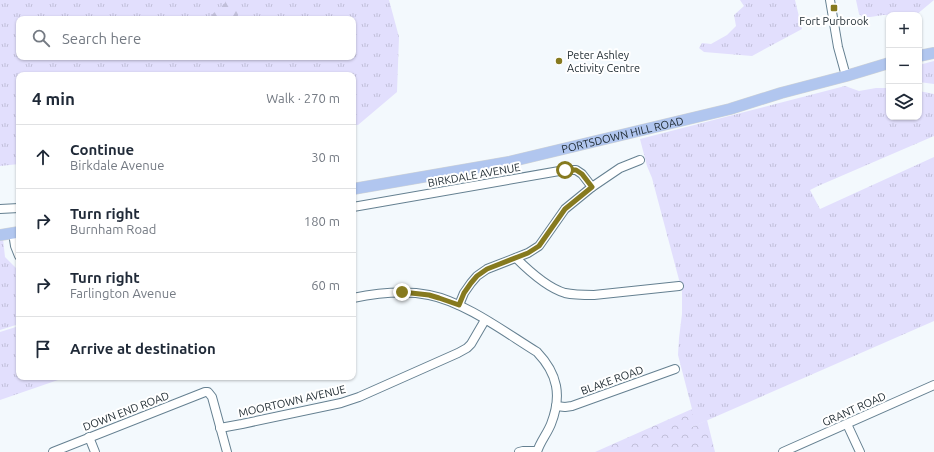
<!DOCTYPE html>
<meta charset="utf-8">
<style>
body{margin:0;font-family:Ubuntu,sans-serif;background:#f6f6f7;color:#1f2937}
.controls{position:absolute;right:12px;top:12px;display:grid;overflow:hidden;border-radius:8px;box-shadow:0 1px 3px #0004}
.controls button{width:36px;height:36px;display:grid;place-items:center;padding:0;border:0;border-bottom:1px solid #e0e1e3;background:#fff;color:#1f2937;font:20px sans-serif}
.stop{position:absolute;width:12px;height:12px;margin:-9px;border:3px solid #867a1f;border-radius:50%;background:#fff}
.stop.end{background:#867a1f;border-color:#fff;box-shadow:0 1px 4px #0008}
.list{margin:0;padding:0;list-style:none}
h2{display:flex;justify-content:space-between;align-items:center;height:52px;margin:0;padding:0 16px;font-size:17px}
h2 small{font-size:13px;font-weight:400;color:#747a83}
.list li{display:grid;grid-template-columns:26px 1fr auto;gap:12px;align-items:center;box-sizing:border-box;height:64px;padding:0 16px;border-top:1px solid #e0e1e3}
.list b{display:block;font-size:15px;white-space:nowrap}
.list p{margin:0;font-size:13px;white-space:nowrap;color:#747a83}
.list em{font-size:13px;font-style:normal;color:#747a83}
.icon{flex:none;width:22px;height:22px;fill:none;stroke:currentColor;stroke-width:2;stroke-linecap:round;stroke-linejoin:round}
.map{position:relative;flex:none;width:934px;height:452px;overflow:hidden}
.search{position:absolute;background:#fff;box-shadow:0 1px 3px #0004;left:16px;top:16px;width:340px;height:44px;display:flex;align-items:center;gap:10px;box-sizing:border-box;padding:0 14px;border-radius:8px;color:#747a83;font-size:15px}
.panel{position:absolute;background:#fff;box-shadow:0 1px 3px #0004;left:16px;top:72px;width:340px;height:308px;border-radius:8px}
.map>svg:first-child{display:block}
.grass{fill:url(#grass-tufts);fill-rule:evenodd}
.forest{fill:url(#forest-firs)}
.park{fill:url(#park-crowns)}
.lines{fill:none;stroke-linecap:round;stroke-linejoin:round}
.minor-casing{stroke:#658091;stroke-width:10}
.major-casing{stroke:#d1d4d5;stroke-width:12}
.minor{stroke:#fff;stroke-width:8}
.major{stroke:#b1c6ef;stroke-width:11}
.route{stroke:#867a1f;stroke-width:5}
.poi-dot{fill:#867a1f;stroke:#fff;stroke-width:1.5}
.labels{text-anchor:middle;dominant-baseline:central;stroke-width:4;stroke-linejoin:round;paint-order:stroke}
.poi-label{font-size:11px;fill:#1b272e;stroke:#fff}
.street-label{font-size:11px;fill:#1b272e;stroke:#fff}
</style>
<div class="map">
<svg width="934" height="452" viewBox="0 0 934 452">
<defs>
<pattern id="grass-tufts" width="24" height="20" patternUnits="userSpaceOnUse"><rect width="24" height="20" fill="#e2dffd"/><path d="M3 7l-1-3M5 7V3M7 7l1-3M15 17l-1-3M17 17v-4M19 17l1-3" fill="none" stroke="#c1bfd9"/></pattern>
<pattern id="forest-firs" width="22" height="20" patternUnits="userSpaceOnUse"><rect width="22" height="20" fill="#e2dffd"/><path d="M5 1l3.5 6h-7zM16 11l3.5 6h-7z" fill="#c1bfd9"/></pattern>
<pattern id="park-crowns" width="20" height="18" patternUnits="userSpaceOnUse"><rect width="20" height="18" fill="#e2dffd"/><path d="M2 6a3 3 0 1 1 6 0M12 15a3 3 0 1 1 6 0" fill="none" stroke="#c1bfd9"/></pattern>
</defs>
<rect width="100%" height="100%" fill="#f3f9fd"/>
<g class="grass">
<path d="M0 0H389L399 37 397 92 358 125H353V75H19V164L0 166ZM19 19H353V57H19Z"/>
<path d="M740 0H795L802 29 752 56 704 52 699 48 702 43 711 44 727 35 736 26 734 15 744 6Z"/>
<path d="M856 0H934L916 15H883L864 18 859 14Z"/>
<path d="M934 61V84L919 82V65Z"/>
<path d="M845 86 859 91 876 88H889V117H919V91L934 94V136L818 186 810 190 820 209 934 157V321L692 427V409L678 355 679 338 682 314V291L652 178 647 166 640 139Z"/>
<path d="M0 239H3L5 257 16 268 19 269V324L0 330Z"/>
<path d="M19 326V377H57L58 380 0 400V332Z"/>
</g>
<path class="forest" d="M226 0H240L241 4 237 19H207L225 3Z"/>
<path class="park" d="M692 409V427L707 420 715 452H595Z"/>
<g class="lines">
<g class="minor-casing">
<g id="minor">
<path d="M830 0 838 47 846 76"/>
<path d="M353 207 565 170H576L582 174 592 187"/>
<path d="M0 209 19 208"/>
<path d="M13 233 15 246 19 256"/>
<path d="M516 258C529 271 548 288 565 293 574 295 584 295 594 295L679 286"/>
<path d="M353 298C378 293 403 290 429 295 465 302 506 333 537 352 558 374 562 396 551 424 547 434 540 442 537 452"/>
<path d="M459 305 464 293 471 283 477 276 487 269 528 253 539 246 565 209 592 187 620 168 640 160"/>
<path d="M556 406 565 407 572 406 675 369"/>
<path d="M847 424 860 452"/>
<path d="M220 428 242 424 341 403 359 397 458 353 467 348 471 344 485 320"/>
<path d="M89 437 95 452"/>
<path d="M53 452 205 392H208L212 397 227 452"/>
<path d="M519 452 523 451H537"/>
<path d="M783 452 934 385"/>
</g>
</g>
<g class="major-casing">
<g id="major">
<path d="M919 56 934 53"/>
<path id="s1" d="M353 189 509 162 730 109 781 93 846 76 889 63"/>
<path d="M0 235 19 232"/>
</g>
</g>
<use href="#minor" class="minor"/>
<use href="#major" class="major"/>
</g>
<g class="lines">
<path class="route" d="M402 292 429 295 439 298 459 305 464 293 471 283 477 276 487 269 528 253 539 246 565 209 592 187 582 174 576 170H565"/>
</g>
<g class="poi-dot">
<rect x="830" y="4" width="8" height="8" rx="2"/>
<circle cx="559" cy="61" r="4"/>
</g>
<g class="labels">
<g class="poi-label">
<text x="834" y="21">Fort Purbrook</text>
<text x="567" y="55" text-anchor="start">Peter Ashley<tspan x="567" dy="13">Activity Centre</tspan></text>
</g>
<g class="street-label">
<text stroke="none"><textPath href="#s1" startOffset="275">PORTSDOWN HILL ROAD</textPath></text>
<text transform="translate(474 175) rotate(-10)">BIRKDALE AVENUE</text>
<text transform="translate(612 380) rotate(-20)">BLAKE ROAD</text>
<text transform="translate(292 401) rotate(-13)">MOORTOWN AVENUE</text>
<text transform="translate(854 409) rotate(-24)">GRANT ROAD</text>
<text transform="translate(126 411) rotate(-21)">DOWN END ROAD</text>
</g>
</g>
</svg>
<div class="controls">
<button>+</button>
<button>−</button>
<button><svg class="icon" aria-label="layers" viewBox="0 0 24 24"><path d="M12 4l9 5-9 5-9-5zM3 14l9 5 9-5"/></svg></button>
</div>
<div class="stop" style="left:565px;top:170px"></div>
<div class="stop end" style="left:402px;top:292px"></div>
<div class="search"><svg class="icon" aria-label="search" viewBox="0 0 24 24"><circle cx="10" cy="10" r="6"/><path d="M15 15l6 6"/></svg>Search here</div>
<section class="panel">
<h2>4 min<small>Walk · 270 m</small></h2>
<ul class="list">
<li><svg class="icon" aria-label="ahead" viewBox="0 0 24 24"><path d="M12 20V5M6 11l6-6 6 6"/></svg><div><b>Continue</b><p>Birkdale Avenue</p></div><em>30 m</em></li>
<li><svg class="icon" aria-label="right" viewBox="0 0 24 24"><path d="M7 20v-9h11M14 6l5 5-5 5"/></svg><div><b>Turn right</b><p>Burnham Road</p></div><em>180 m</em></li>
<li><svg class="icon" aria-label="right" viewBox="0 0 24 24"><path d="M7 20v-9h11M14 6l5 5-5 5"/></svg><div><b>Turn right</b><p>Farlington Avenue</p></div><em>60 m</em></li>
<li><svg class="icon" aria-label="arrive" viewBox="0 0 24 24"><path d="M6 21V4h12l-3 4 3 4H6"/></svg><div><b>Arrive at destination</b></div></li>
</ul>
</section>
</div>
